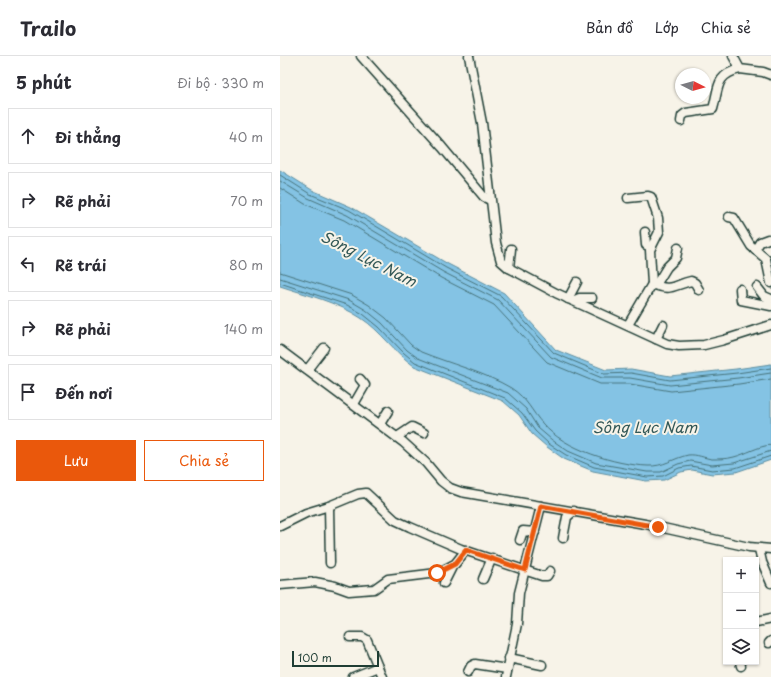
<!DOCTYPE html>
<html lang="vi">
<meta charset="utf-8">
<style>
body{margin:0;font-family:"Playpen Sans",sans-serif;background:#f2f2f3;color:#2b2b33}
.controls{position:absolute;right:12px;bottom:12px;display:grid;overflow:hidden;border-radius:0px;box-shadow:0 1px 3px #0004}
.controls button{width:36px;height:36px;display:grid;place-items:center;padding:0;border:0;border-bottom:1px solid #e1e1e2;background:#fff;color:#2b2b33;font:20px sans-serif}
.compass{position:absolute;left:395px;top:12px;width:36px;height:36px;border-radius:50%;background:#fff;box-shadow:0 1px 3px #0004;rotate:96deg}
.scale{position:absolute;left:12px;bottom:10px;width:87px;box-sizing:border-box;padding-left:4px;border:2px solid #1f3d34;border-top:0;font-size:11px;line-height:14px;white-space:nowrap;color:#1f3d34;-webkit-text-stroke:3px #f7f3e8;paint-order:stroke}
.stop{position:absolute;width:12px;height:12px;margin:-9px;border:3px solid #ea580c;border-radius:50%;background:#fff}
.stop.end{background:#ea580c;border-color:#fff;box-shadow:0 1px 4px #0008}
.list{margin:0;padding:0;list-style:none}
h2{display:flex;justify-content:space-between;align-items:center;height:52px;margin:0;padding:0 16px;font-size:17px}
h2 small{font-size:13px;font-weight:400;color:#7c7c81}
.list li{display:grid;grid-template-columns:26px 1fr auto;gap:12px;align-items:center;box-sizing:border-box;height:56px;margin:0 8px 8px;padding:0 8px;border:1px solid #e1e1e2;border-radius:0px}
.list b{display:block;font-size:15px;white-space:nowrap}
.list em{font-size:13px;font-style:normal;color:#7c7c81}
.actions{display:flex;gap:8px;padding:12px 16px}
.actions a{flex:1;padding:9px 0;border:1px solid #ea580c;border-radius:0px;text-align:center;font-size:14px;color:#ea580c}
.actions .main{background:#ea580c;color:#fff}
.icon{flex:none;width:22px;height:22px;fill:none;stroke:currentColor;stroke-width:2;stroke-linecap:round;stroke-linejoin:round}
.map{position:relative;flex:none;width:491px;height:621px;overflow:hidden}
header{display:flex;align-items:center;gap:24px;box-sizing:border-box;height:56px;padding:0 20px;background:#fff;border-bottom:1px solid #e1e1e2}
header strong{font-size:19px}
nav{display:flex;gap:22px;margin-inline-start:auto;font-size:14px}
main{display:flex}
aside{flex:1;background:#fff}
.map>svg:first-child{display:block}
.water{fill:#84c3e4;stroke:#5c8d9e}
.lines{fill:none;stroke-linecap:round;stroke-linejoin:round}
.shore{stroke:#47737a;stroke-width:1}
.minor-casing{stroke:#1f3d34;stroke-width:11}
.minor{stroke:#f7f3e8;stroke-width:8}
.route{stroke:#ea580c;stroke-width:5}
.labels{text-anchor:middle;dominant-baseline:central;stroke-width:4;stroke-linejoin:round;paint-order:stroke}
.water-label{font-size:15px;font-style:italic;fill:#335857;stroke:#f7f3e8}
</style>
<header>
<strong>Trailo</strong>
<nav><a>Bản đồ</a><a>Lớp</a><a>Chia sẻ</a></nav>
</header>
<main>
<aside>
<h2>5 phút<small>Đi bộ · 330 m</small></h2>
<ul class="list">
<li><svg class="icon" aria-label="ahead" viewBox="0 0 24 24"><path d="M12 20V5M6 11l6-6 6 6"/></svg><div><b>Đi thẳng</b></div><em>40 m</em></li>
<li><svg class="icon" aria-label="right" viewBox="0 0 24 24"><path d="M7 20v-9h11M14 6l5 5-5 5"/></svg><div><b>Rẽ phải</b></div><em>70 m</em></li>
<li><svg class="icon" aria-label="left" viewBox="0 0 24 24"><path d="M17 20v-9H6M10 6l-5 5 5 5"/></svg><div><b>Rẽ trái</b></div><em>80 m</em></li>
<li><svg class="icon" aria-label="right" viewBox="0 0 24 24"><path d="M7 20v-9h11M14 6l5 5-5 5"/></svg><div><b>Rẽ phải</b></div><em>140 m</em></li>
<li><svg class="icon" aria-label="arrive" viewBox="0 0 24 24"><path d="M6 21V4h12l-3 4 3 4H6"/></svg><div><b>Đến nơi</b></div></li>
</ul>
<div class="actions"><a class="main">Lưu</a><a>Chia sẻ</a></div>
</aside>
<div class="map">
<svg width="491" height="621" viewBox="0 0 491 621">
<rect width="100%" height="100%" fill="#f7f3e8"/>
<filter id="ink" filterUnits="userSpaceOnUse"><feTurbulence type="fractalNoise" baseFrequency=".025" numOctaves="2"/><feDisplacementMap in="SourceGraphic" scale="8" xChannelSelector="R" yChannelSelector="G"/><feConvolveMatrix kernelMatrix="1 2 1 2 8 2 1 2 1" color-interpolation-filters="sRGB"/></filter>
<g filter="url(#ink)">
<path class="water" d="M0 114 32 134 71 151 168 208 224 237 276 294 326 314 351 313 390 320 456 313 491 308V404L456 416 432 418 412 414 401 416 384 424 366 425 313 415 284 403 267 391 252 378 239 359 223 345 134 310C114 296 101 275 81 262 57 246 27 239 0 230Z"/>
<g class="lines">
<g class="shore">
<path d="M0 119 30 138 69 154 166 212 221 240 274 297 324 318 351 317 390 324 457 317 491 312"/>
<path d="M0 125 28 142 67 159 163 216 218 244 271 301 322 322H350L390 329 458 322 491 317"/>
<path d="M0 132 25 148 64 164 161 222 214 249 267 306 320 328H350L391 335 459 328 491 323"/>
<path d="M0 216 72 239 89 249 106 262 131 289 141 296C168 307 206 317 231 332 248 343 251 355 263 368 284 393 336 409 368 410 383 411 394 402 408 399 417 398 424 402 432 403 439 403 447 403 454 401 466 398 478 390 491 389"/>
<path d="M0 222 69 244 86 254 102 267 127 294 138 302 228 337 246 353 258 372 272 384 288 395 316 407 367 416H381L398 408 410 405 432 409 454 407 491 395"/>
<path d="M0 227 67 249 83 258 99 271 124 297 135 306 225 342 242 357 255 375 269 388 286 399 314 411 367 421 383 420 399 412 411 410 432 414 455 412 491 400"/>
</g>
<g class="minor-casing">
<g id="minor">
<path d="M81 0 162 91 204 141 210 144"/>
<path d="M189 0 202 67 216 187 221 205 229 212 276 237 387 288 399 290 424 289 444 284 491 269"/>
<path d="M453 0 460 13 483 16 491 19"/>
<path d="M401 65 402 60 406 57 433 53C439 32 435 19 460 13"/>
<path d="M348 142 368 140 371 141 378 162 379 176 370 194 372 228"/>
<path d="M449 161 454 162 471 190 486 203 491 227"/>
<path d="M365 176 366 189 371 191"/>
<path d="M475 194 480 186 488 183"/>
<path d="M229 212 231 193"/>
<path d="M376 229 387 211 396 202 398 192"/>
<path d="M477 231 484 240 491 243"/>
<path d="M460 233 461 244 491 250"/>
<path d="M288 243 297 226"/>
<path d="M293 245 299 242H312"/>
<path d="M348 269 372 228C391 236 394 229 411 225L415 227 419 234"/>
<path d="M376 283 383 269"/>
<path d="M0 294 123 386 146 407 161 425 170 432 181 436 365 468 469 491 491 493"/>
<path d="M27 314 44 292"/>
<path d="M74 348 85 329 80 323"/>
<path d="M100 368 108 355"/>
<path d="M117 381 132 371 144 377"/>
<path d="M49 450 50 507"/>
<path d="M0 470 26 457 49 450 78 438 86 437 115 464 130 471 181 493 262 520H267L270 515"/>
<path d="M283 482 287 461 294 455"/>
<path d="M240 484 243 475 255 476"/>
<path d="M479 493 482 506 491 527"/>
<path d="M203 523 212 502"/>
<path d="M164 527 173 509"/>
<path d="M0 529 35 526 55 530 69 535 94 533 108 523 157 517 175 508 186 494"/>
<path d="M476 566 491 563"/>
<path d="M70 581H82L87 584 102 621"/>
<path d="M489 587 491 585"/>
<path d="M229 602 262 609"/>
<path d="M460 606 461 610"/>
<path d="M188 616 191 610 195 608 227 613"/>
<path d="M73 621 98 611"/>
<path d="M226 621 237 568 239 537 261 450"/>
</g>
</g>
<use href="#minor" class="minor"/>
</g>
</g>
<g class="lines" filter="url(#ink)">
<path class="route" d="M157 517 175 508 186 494 245 514 261 450 378 471"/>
</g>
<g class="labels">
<g class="water-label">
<text transform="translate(89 202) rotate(27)">Sông Lục Nam</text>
<text x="365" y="370">Sông Lục Nam</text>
</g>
</g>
</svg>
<div class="controls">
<button>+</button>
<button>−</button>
<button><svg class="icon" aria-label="layers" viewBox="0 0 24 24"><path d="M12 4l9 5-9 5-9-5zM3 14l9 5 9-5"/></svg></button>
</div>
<svg class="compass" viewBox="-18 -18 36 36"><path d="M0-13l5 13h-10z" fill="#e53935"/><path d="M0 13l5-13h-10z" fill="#7c7c81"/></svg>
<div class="scale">100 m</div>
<div class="stop" style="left:157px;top:517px"></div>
<div class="stop end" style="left:378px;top:471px"></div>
</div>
</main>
